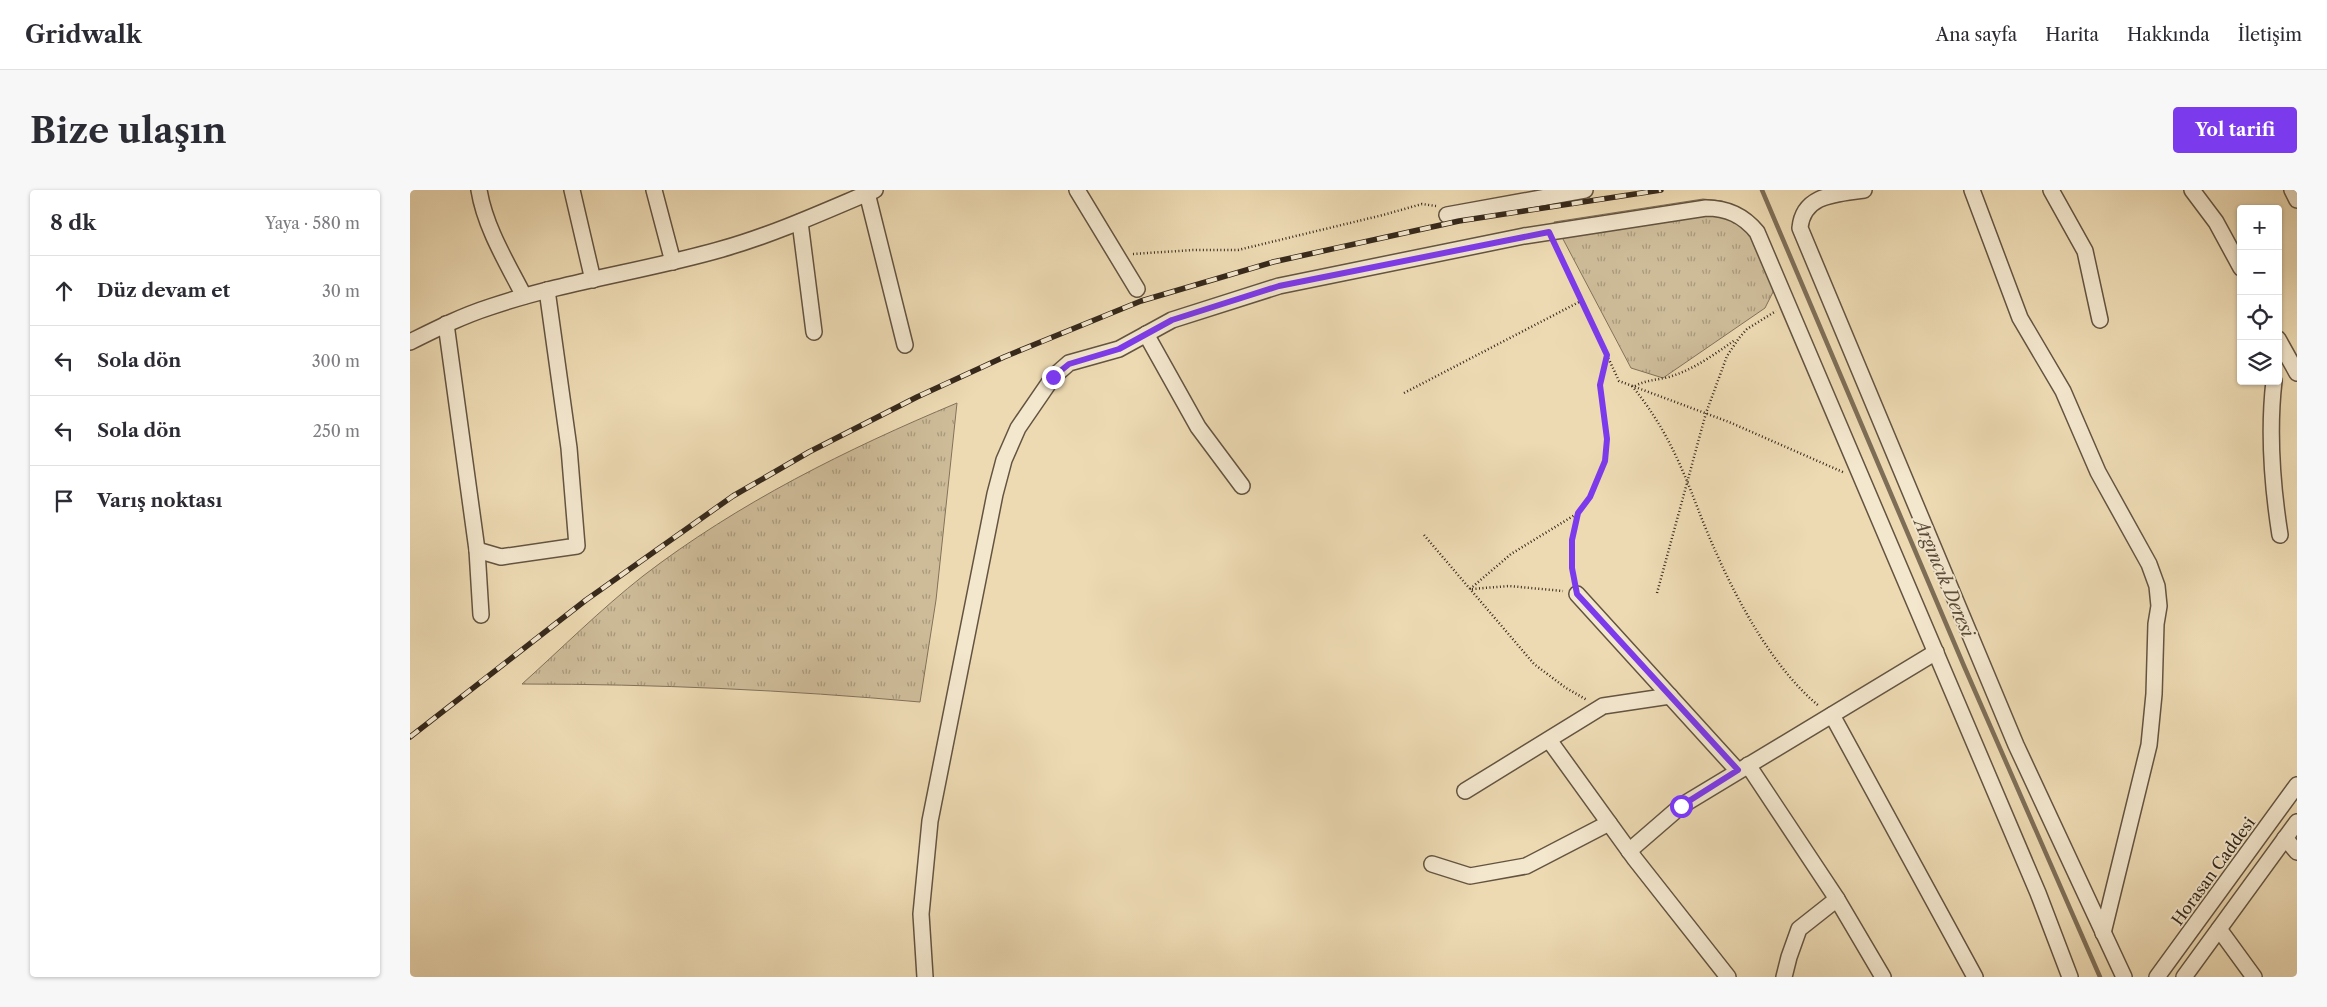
<!DOCTYPE html>
<html lang="tr">
<meta charset="utf-8">
<style>
body{margin:0;font-family:"Libre Caslon Text",serif;background:#f7f7f7;color:#2b2b33}
.controls{position:absolute;right:15px;top:15px;display:grid;overflow:hidden;border-radius:5px;box-shadow:0 1px 4px #0004}
.controls button{width:45px;height:45px;display:grid;place-items:center;padding:0;border:0;border-bottom:1px solid #e1e1e2;background:#fff;color:#2b2b33;font:25px sans-serif}
.stop{position:absolute;width:15px;height:15px;margin:-11px;border:4px solid #7c3aed;border-radius:50%;background:#fff}
.stop.end{background:#7c3aed;border-color:#fff;box-shadow:0 1px 5px #0008}
.list{margin:0;padding:0;list-style:none}
h2{display:flex;justify-content:space-between;align-items:center;height:65px;margin:0;padding:0 20px;font-size:21px}
h2 small{font-size:16px;font-weight:400;color:#7c7c81}
.list li{display:grid;grid-template-columns:32px 1fr auto;gap:15px;align-items:center;box-sizing:border-box;height:70px;padding:0 20px;border-top:1px solid #e1e1e2}
.list b{display:block;font-size:19px;white-space:nowrap}
.list em{font-size:16px;font-style:normal;color:#7c7c81}
.icon{flex:none;width:28px;height:28px;fill:none;stroke:currentColor;stroke-width:2;stroke-linecap:round;stroke-linejoin:round}
.map{position:relative;flex:none;width:1887px;height:787px;overflow:hidden;border-radius:5px}
header{display:flex;align-items:center;gap:30px;box-sizing:border-box;height:70px;padding:0 25px;background:#fff;border-bottom:1px solid #e1e1e2}
header strong{font-size:24px}
nav{display:flex;gap:28px;margin-inline-start:auto;font-size:18px}
.intro{display:flex;align-items:center;justify-content:space-between;box-sizing:border-box;height:120px;padding:0 30px}
h1{margin:0;font-size:35px}
.button{padding:12px 22px;border-radius:5px;background:#7c3aed;color:#fff;font-size:18px;font-weight:700}
main{display:flex;gap:30px;padding:0 30px}
aside{flex:1;background:#fff;border-radius:5px;box-shadow:0 1px 4px #0004}
.map>svg:first-child{display:block}
.grass{fill:url(#grass-tufts);stroke:#82725a}
.lines{fill:none;stroke-linecap:round;stroke-linejoin:round}
.stream{stroke:#7e6e57;stroke-width:4.5}
.minor-casing{stroke:#635441;stroke-width:18}
.path{stroke:#35281b;stroke-width:2.5;stroke-dasharray:1 2.5;stroke-linecap:butt}
.minor{stroke:#f3e7ce;stroke-width:15}
.rail-casing{stroke:#35281b;stroke-width:5.5}
.rail{stroke:#f3e7ce;stroke-width:4;stroke-dasharray:11;stroke-linecap:butt}
.route{stroke:#7c3aed;stroke-width:6}
.labels{text-anchor:middle;dominant-baseline:central;stroke-width:4;stroke-linejoin:round;paint-order:stroke}
.street-label{font-size:16px;fill:#35281b;stroke:#f3e7ce}
.water-label{font-size:18px;font-style:italic;fill:#594b39;stroke:#f3e7ce}
</style>
<header>
<strong>Gridwalk</strong>
<nav><a>Ana sayfa</a><a>Harita</a><a>Hakkında</a><a>İletişim</a></nav>
</header>
<div class="intro"><h1>Bize ulaşın</h1><a class="button">Yol tarifi</a></div>
<main>
<aside>
<h2>8 dk<small>Yaya · 580 m</small></h2>
<ul class="list">
<li><svg class="icon" aria-label="ahead" viewBox="0 0 24 24"><path d="M12 20V5M6 11l6-6 6 6"/></svg><div><b>Düz devam et</b></div><em>30 m</em></li>
<li><svg class="icon" aria-label="left" viewBox="0 0 24 24"><path d="M17 20v-9H6M10 6l-5 5 5 5"/></svg><div><b>Sola dön</b></div><em>300 m</em></li>
<li><svg class="icon" aria-label="left" viewBox="0 0 24 24"><path d="M17 20v-9H6M10 6l-5 5 5 5"/></svg><div><b>Sola dön</b></div><em>250 m</em></li>
<li><svg class="icon" aria-label="arrive" viewBox="0 0 24 24"><path d="M6 21V4h12l-3 4 3 4H6"/></svg><div><b>Varış noktası</b></div></li>
</ul>
</aside>
<div class="map">
<svg width="1887" height="787" viewBox="0 0 1887 787">
<defs>
<pattern id="grass-tufts" width="24" height="20" patternUnits="userSpaceOnUse" patternTransform="scale(1.25)"><rect width="24" height="20" fill="#cebc99"/><path d="M3 7l-1-3M5 7V3M7 7l1-3M15 17l-1-3M17 17v-4M19 17l1-3" fill="none" stroke="#a8997c"/></pattern>
</defs>
<rect width="100%" height="100%" fill="#eddab3"/>
<filter id="stains"><feTurbulence type="fractalNoise" baseFrequency=".004" numOctaves="4"/><feColorMatrix values="0 0 0 0 .2 0 0 0 0 .09 0 0 0 0 .02 0 0 0 .5 -.17"/></filter>
<radialGradient id="worn" r=".72"><stop offset=".6" stop-color="#630" stop-opacity="0"/><stop offset="1" stop-color="#630" stop-opacity=".3"/></radialGradient>
<g class="grass">
<path d="M1293 9 1312 11 1331 21 1364 94 1363 102 1355 118 1253 188 1221 178 1144 32Z"/>
<path d="M547 213 526 410 510 512C377 500 245 494 112 494 152 458 191 419 233 386 328 313 437 259 547 213Z"/>
</g>
<g class="lines">
<path class="stream" d="M1352 0 1554 476 1690 787"/>
<g class="minor-casing">
<g id="minor">
<path d="M69 0C75 37 97 73 114 106"/>
<path d="M162 0 183 90"/>
<path d="M244 0 263 72"/>
<path d="M667 0 727 99"/>
<path d="M1454 0C1427 4 1393 4 1390 38L1606 555 1714 787"/>
<path d="M1562 0 1610 128 1653 201 1688 282 1739 374 1747 396 1749 416 1746 434 1744 504 1739 555 1693 743"/>
<path d="M1641 0 1675 61 1690 130"/>
<path d="M1782 0 1806 32 1831 78"/>
<path d="M1882 0 1887 10"/>
<path d="M457 3 495 155"/>
<path d="M1037 25 1175 0"/>
<path d="M390 32 404 142"/>
<path d="M36 134 67 360 71 425"/>
<path d="M736 144 788 237 832 296"/>
<path d="M1868 149 1887 183"/>
<path d="M0 152C26 139 52 126 80 117 156 91 236 81 312 59 365 44 415 21 465 0"/>
<path d="M1864 191C1858 243 1862 294 1870 345"/>
<path d="M67 360 91 367 167 356 159 258 137 100"/>
<path d="M1167 404 1328 581"/>
<path d="M1422 525 1565 787"/>
<path d="M1139 550 1225 669 1318 787"/>
<path d="M1338 575 1427 709 1473 787"/>
<path d="M1055 601 1193 516 1260 506"/>
<path d="M1875 648 1887 662"/>
<path d="M1219 661 1271 616 1526 462"/>
<path d="M1022 674 1060 686 1116 676 1199 633"/>
<path d="M1809 739 1844 787"/>
<path d="M515 787 511 724 520 631 585 304 594 270 608 238 643 187 659 173 709 159 762 130 869 96 1114 46 1296 18C1317 18 1333 25 1347 42L1628 703 1660 787"/>
<path d="M1374 787 1379 767 1389 739 1427 709"/>
<path d="M1747 787 1887 595"/>
<path d="M1774 787 1887 632"/>
</g>
</g>
<g class="path">
<path d="M1145 54 1209 191 1319 232 1435 283"/>
<path d="M723 64 783 60H828L973 25 1012 14 1026 16"/>
<path d="M1222 196C1254 235 1270 272 1288 319 1313 384 1355 472 1409 516"/>
<path d="M1225 196C1236 190 1247 190 1259 187 1283 180 1305 164 1325 150"/>
<path d="M994 203 1171 111"/>
<path d="M1014 345 1124 474 1156 498 1177 510"/>
<path d="M1164 391 1162 350 1168 323"/>
<path d="M1060 399 1101 364 1168 323 1180 307 1193 277 1197 260 1190 195 1197 167"/>
<path d="M1062 399 1099 396 1153 401"/>
<path d="M1247 403 1296 223 1317 166 1329 148 1337 139 1366 121"/>
</g>
<use href="#minor" class="minor"/>
<g class="rail-casing">
<path id="rail" d="M0 547 176 410 323 306 399 262 507 207 594 167 731 111 863 72 1049 31 1251 0"/>
</g>
<use href="#rail" class="rail"/>
</g>
<g class="lines">
<path class="route" d="M643 187 659 174 709 159 762 130 869 96 1139 42 1197 165 1190 195 1197 249 1195 271 1180 307 1168 323 1162 350V378L1167 404 1328 580 1271 616"/>
</g>
<g class="labels">
<g class="street-label">
<text transform="translate(1803 681) rotate(-54)">Horasan Caddesi</text>
</g>
<g class="water-label">
<text transform="translate(1534 388) rotate(67)">Argıncık Deresi</text>
</g>
</g>
<rect width="100%" height="100%" filter="url(#stains)"/>
<rect width="100%" height="100%" fill="url(#worn)"/>
</svg>
<div class="controls">
<button>+</button>
<button>−</button>
<button><svg class="icon" aria-label="locate" viewBox="0 0 24 24"><circle cx="12" cy="12" r="6"/><path d="M12 2v4M12 18v4M2 12h4M18 12h4"/></svg></button>
<button><svg class="icon" aria-label="layers" viewBox="0 0 24 24"><path d="M12 4l9 5-9 5-9-5zM3 14l9 5 9-5"/></svg></button>
</div>
<div class="stop" style="left:1271px;top:616px"></div>
<div class="stop end" style="left:643px;top:187px"></div>
</div>
</main>
